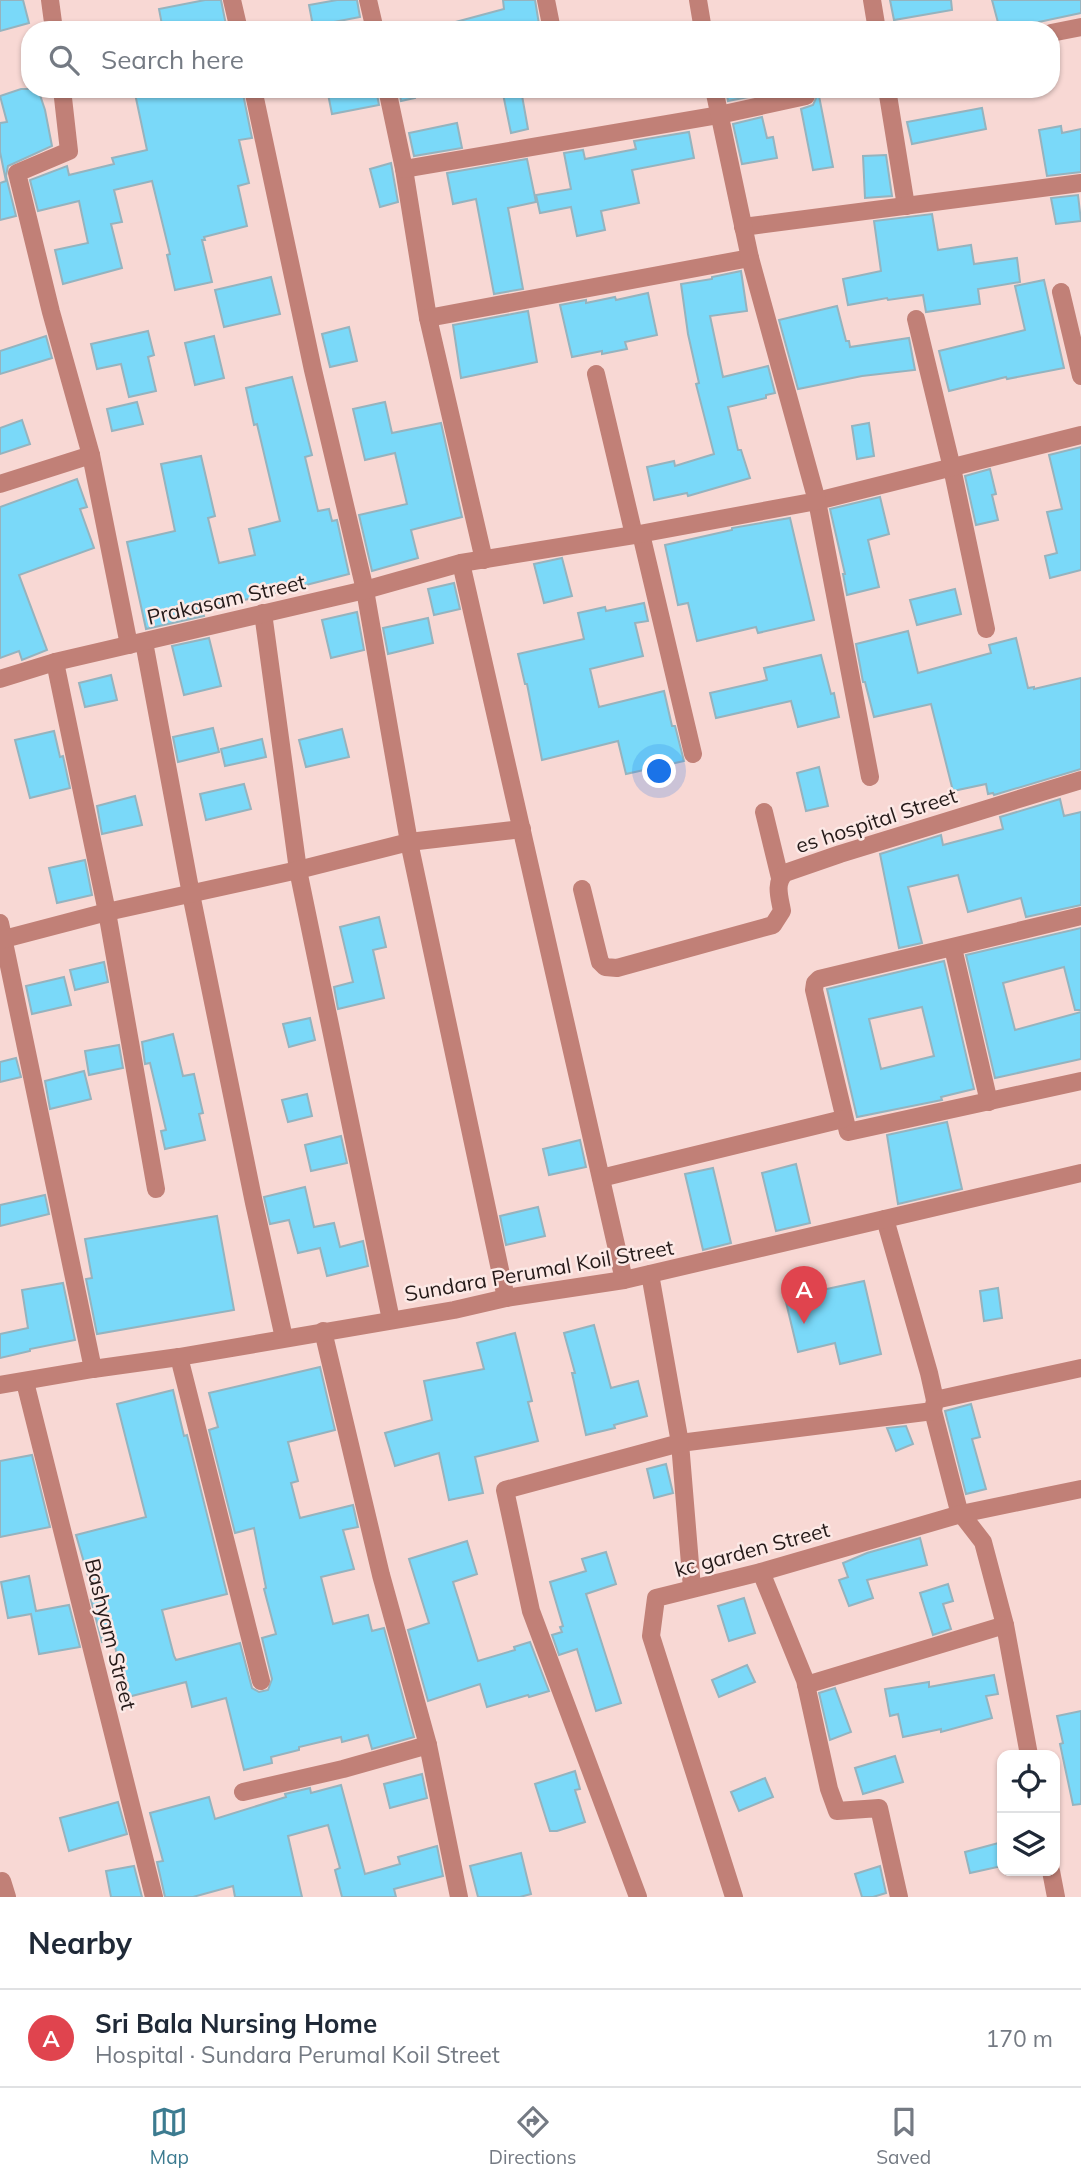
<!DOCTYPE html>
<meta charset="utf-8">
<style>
body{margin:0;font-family:Mulish,sans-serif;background:#f2f2f3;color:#1f2937}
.controls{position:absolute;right:21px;bottom:21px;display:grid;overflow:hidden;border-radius:14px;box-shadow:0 2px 5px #0004}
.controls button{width:63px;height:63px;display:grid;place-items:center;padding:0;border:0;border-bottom:2px solid #e0e1e3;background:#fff;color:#1f2937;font:35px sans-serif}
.you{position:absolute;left:660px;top:772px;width:24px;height:24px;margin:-18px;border:5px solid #fff;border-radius:50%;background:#1a73e8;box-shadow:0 0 0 10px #1a73e833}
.badge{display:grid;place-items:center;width:46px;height:46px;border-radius:50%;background:#3c7b90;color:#fff;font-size:23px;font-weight:700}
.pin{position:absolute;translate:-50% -58px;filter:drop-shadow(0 2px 4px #0008)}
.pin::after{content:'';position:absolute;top:37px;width:24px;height:21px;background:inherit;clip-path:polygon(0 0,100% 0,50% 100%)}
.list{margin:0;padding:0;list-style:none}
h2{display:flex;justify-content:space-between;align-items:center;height:91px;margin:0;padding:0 28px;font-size:30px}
h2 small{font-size:23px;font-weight:400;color:#747a83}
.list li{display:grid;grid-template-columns:46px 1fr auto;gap:21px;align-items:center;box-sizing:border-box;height:98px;padding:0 28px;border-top:2px solid #e0e1e3}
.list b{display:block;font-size:26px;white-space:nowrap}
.list p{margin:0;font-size:23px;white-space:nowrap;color:#747a83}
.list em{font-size:23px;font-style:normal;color:#747a83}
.icon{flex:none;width:38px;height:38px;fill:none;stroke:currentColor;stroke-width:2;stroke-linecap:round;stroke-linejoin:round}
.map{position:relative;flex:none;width:1081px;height:1897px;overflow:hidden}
.search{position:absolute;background:#fff;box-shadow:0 2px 5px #0004;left:21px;right:21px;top:21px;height:77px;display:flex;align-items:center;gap:18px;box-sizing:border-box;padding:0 24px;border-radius:28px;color:#747a83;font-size:26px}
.sheet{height:189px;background:#fff}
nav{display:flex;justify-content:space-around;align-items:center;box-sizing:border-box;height:98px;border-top:2px solid #e0e1e3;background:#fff;font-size:19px;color:#747a83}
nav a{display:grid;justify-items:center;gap:4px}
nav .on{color:#3c7b90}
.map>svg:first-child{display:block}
.building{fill:#7ad9f9;stroke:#95b3be;stroke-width:2;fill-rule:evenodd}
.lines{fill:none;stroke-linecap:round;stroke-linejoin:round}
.minor{stroke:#c18077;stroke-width:18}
.tertiary{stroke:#c18077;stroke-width:18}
.labels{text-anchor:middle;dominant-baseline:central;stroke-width:5;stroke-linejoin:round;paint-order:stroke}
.street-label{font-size:21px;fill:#251a19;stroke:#fce9e6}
</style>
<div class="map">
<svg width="1081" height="1897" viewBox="0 0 1081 1897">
<rect width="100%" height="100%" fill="#f8d8d4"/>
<g class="building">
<path d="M0 0H23L29 23 0 31Z"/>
<path d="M205 0H221L227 30H163L159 9Z"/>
<path d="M337 0H357L360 17 313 26 309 5Z"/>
<path d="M503 0H535L540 30H449L448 24 504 9Z"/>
<path d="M890 0H951L952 10 894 20Z"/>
<path d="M992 0H1081V13L1034 23 1035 27 1022 30H1000Z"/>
<path d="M21 89H38L45 110 52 146 8 166 6 176 16 216 0 220V183L6 181 0 152V123L7 122 0 96Z"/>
<path d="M134 89H242L252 138 239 140 249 183 238 186 247 226 204 237 205 240H202L212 282 175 290 167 255 170 254 152 181 114 190 122 222 111 224 122 268 63 284 55 250 88 243 79 201 38 211 30 180 67 166 69 175 114 164 112 158 147 150Z"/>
<path d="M327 89H376L379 105 332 114Z"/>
<path d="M399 89H414L415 98 401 101Z"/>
<path d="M726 89H756L758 95 728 101Z"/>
<path d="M521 90 528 129 511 133 503 94Z"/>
<path d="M817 96H819L833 167 813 170 801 109 813 105Z"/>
<path d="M982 108 986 129 912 144 907 122Z"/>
<path d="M762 117 767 138 773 137 777 158 742 164 733 124Z"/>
<path d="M457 123 462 148 414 156 409 133Z"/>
<path d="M1061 126 1062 133 1081 129V172L1047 176 1039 130Z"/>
<path d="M689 132 694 158 632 170 639 203 601 211 605 230 577 236 571 207 540 213 536 195 571 189 564 153 583 150 585 159 636 149 634 141Z"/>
<path d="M886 155 892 196 865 198 863 156Z"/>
<path d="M527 159 536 202 508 208 523 289 494 294 476 199 453 204 447 173Z"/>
<path d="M391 163 398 202 380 207 370 169Z"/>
<path d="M1078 195 1081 221 1056 224 1051 198Z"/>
<path d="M932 214 938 250 971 245 974 264 1017 258 1020 282 978 289 980 304 926 312 923 295 888 300 887 298 848 305 843 279 881 271 874 221Z"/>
<path d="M741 271 747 311 710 316 723 377 768 366 775 393 766 395V398L728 407 738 450H741L750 478 688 496 687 493 654 500 647 467 674 461 675 466 714 454 696 384 699 383 688 334 681 284 712 279V277Z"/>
<path d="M271 277 280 314 224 327 215 290Z"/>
<path d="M1044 280 1064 368 1007 379 1006 377 949 391 939 351 1025 330 1015 286Z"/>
<path d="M648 293 657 335 625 342 627 349 602 354V351L572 357 560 305 586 300V303L615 297 616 300Z"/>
<path d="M837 306 846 341H849L850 347 909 338 915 370 862 376 798 389 779 320Z"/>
<path d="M528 311 537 362 461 378 453 325Z"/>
<path d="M349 327 357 361 330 367 322 334Z"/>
<path d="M148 331 154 355 148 357 156 391 129 397 121 364 97 369 91 344Z"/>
<path d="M46 336 52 358 0 374V351Z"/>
<path d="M214 336 224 378 195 385 185 343Z"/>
<path d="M292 377 312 455 305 457 318 511 329 509 332 521 337 520 349 574 267 595 202 609 204 616 146 629 127 542 175 531 161 464 201 456 215 516 208 518 219 563 255 555 249 529 280 521 257 424 254 425 246 388Z"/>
<path d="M137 402 143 424 112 431 107 409Z"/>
<path d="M385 402 392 433 441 423 462 517 411 530 418 558 372 571 359 515 407 504 395 453 365 460 353 409Z"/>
<path d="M22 420 30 444 0 454V428Z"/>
<path d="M869 423 874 456 857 459 852 426Z"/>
<path d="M1081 447V570L1050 578 1045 556 1057 553 1047 512 1062 509 1049 455Z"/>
<path d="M990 469 996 494 992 495 998 520 976 525 965 476Z"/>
<path d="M77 479 87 507 80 509 94 548 19 575 47 650 22 660 19 651 0 658V507Z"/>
<path d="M880 497 889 534 868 540 879 587 847 595 843 574H845L830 509Z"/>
<path d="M790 518 814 620 758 633 756 627 697 641 688 603 678 605 665 545 732 530V528Z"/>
<path d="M562 558 572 596 544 603 534 564Z"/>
<path d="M454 583 460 609 434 615 428 589Z"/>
<path d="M955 589 961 614 917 625 910 600Z"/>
<path d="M644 603 648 621 635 623 643 656 590 669 599 707 664 691 672 726H675L684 761 626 774 618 741 542 760 527 684H525L518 654 584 639 578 613 605 607 606 611Z"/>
<path d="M357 612 364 650 331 658 322 620Z"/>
<path d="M428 618 433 643 388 654 383 628Z"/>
<path d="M908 631 918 673 991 653 989 645 1016 638 1028 688 1034 687V689L1081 678V769L994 795 993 793 988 794 986 784 953 791 931 704 874 717 865 682H863L856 644Z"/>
<path d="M209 638 221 686 184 695 172 646Z"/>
<path d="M821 655 831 694 834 693 839 717 798 727 791 701 716 718 710 693 767 680 764 668Z"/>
<path d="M111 675 117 700 85 707 79 683Z"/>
<path d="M213 728 219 752 178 762 173 737Z"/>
<path d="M342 729 349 757 306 767 299 740Z"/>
<path d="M54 731 60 757 63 756 70 788 30 798 15 740Z"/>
<path d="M262 739 266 757 225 766 221 749Z"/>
<path d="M819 767 828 806 806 811 797 773Z"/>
<path d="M244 784 251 809 206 820 200 794Z"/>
<path d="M135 796 142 825 102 834 97 806Z"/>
<path d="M1060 799 1064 816 1081 812V905L1026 917 1021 898 968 912 958 875 908 887 922 943 899 948 880 854 941 835 943 845 1003 829 1000 817Z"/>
<path d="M85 860 92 895 57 903 49 868Z"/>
<path d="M379 917 386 947 373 950 384 998 338 1009 334 987 353 982 340 927Z"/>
<path d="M1081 928V1010H1075L1064 967 1003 983 1015 1030 1081 1012V1059L995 1078 966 955Z"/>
<path d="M944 961 974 1089 941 1097 942 1100 857 1117 827 989ZM922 1007 934 1056 881 1069 869 1019Z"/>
<path d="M104 962 108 982 75 990 70 970Z"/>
<path d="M64 977 71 1005 32 1014 26 986Z"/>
<path d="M310 1018 315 1040 289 1047 283 1024Z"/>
<path d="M173 1034 183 1076 194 1074 203 1113 199 1114 205 1140 165 1149 161 1131 166 1130 150 1063 145 1064 142 1042Z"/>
<path d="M119 1045 123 1068 89 1075 85 1051Z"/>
<path d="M16 1058 21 1077 0 1082V1062Z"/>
<path d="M84 1071 91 1099 50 1109 45 1081Z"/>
<path d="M307 1094 312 1116 288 1122 282 1100Z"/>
<path d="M947 1122 962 1189 898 1204 887 1135Z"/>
<path d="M341 1136 347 1163 311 1171 305 1145Z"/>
<path d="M580 1140 586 1167 549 1175 543 1149Z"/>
<path d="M796 1164 810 1223 776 1231 762 1173Z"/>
<path d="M713 1168 731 1243 703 1250 685 1174Z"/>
<path d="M305 1187 314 1227 334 1223 340 1247 363 1241 368 1266 327 1276 320 1248 298 1253 289 1220 270 1224 264 1197Z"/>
<path d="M45 1195 49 1214 0 1226V1205Z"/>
<path d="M538 1207 545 1236 506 1245 500 1216Z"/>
<path d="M217 1216 234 1310 97 1334 86 1279 92 1278 85 1239Z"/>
<path d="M864 1281 881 1354 840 1364 835 1343 798 1352 785 1298Z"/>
<path d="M63 1283 75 1340 30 1349V1351L0 1358V1334L28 1328 22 1290Z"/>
<path d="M998 1288 1002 1318 984 1321 980 1291Z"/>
<path d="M594 1325 611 1388 638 1381 647 1416 614 1425 615 1428 586 1435 572 1373H575L564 1333Z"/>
<path d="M515 1333 532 1401 528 1402 538 1441 475 1457 483 1493 449 1500 439 1453 395 1466 385 1433 432 1420 424 1381 484 1369 477 1343Z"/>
<path d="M320 1367 335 1430 288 1442 298 1481 291 1483 300 1518 353 1505 358 1527 343 1530 354 1569 321 1577 333 1624 368 1615 372 1631 384 1628 414 1737 372 1749 368 1735 342 1742 341 1737 299 1747V1750L271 1757 272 1763 244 1770 226 1698 192 1707 186 1682 128 1697 113 1639 102 1642 91 1600H95L76 1535 146 1517 117 1404 173 1390 184 1436 187 1435 227 1594 162 1610 174 1656 176 1660 240 1643 252 1688 259 1692 268 1690 272 1679 262 1638 276 1634 264 1589 266 1588 254 1528 235 1533 209 1430 218 1427 209 1393Z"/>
<path d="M971 1404 980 1437 972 1439 986 1489 966 1494 945 1411Z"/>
<path d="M906 1426 913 1444 896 1451 887 1428Z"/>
<path d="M32 1455 50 1527 0 1537V1461Z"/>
<path d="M666 1464 673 1493 654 1498 647 1469Z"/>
<path d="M920 1538 927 1565 867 1580 873 1598 849 1606 839 1580 848 1577 843 1563 867 1553Z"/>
<path d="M467 1541 477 1574 453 1582 478 1661 515 1650 514 1647 530 1642 549 1691 529 1697 528 1695 487 1707 480 1684 428 1701 408 1630 429 1623 409 1559Z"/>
<path d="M606 1552 616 1584 586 1594 621 1703 596 1711 577 1649 559 1655 552 1635 562 1632 560 1627 563 1626 550 1582 586 1571 582 1559Z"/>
<path d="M29 1576 36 1611 69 1605 80 1647 39 1654 31 1614 8 1618 1 1582Z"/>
<path d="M948 1584 953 1601 943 1604 951 1629 933 1635 920 1593Z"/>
<path d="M744 1598 755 1633 729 1641 718 1606Z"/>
<path d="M747 1665 755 1682 719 1697 712 1680Z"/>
<path d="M994 1675 998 1694 986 1696 992 1718 941 1732V1729L903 1737 898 1714 890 1716 885 1689 929 1682V1687Z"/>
<path d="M835 1688 851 1732 830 1740 819 1693Z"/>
<path d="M1081 1711V1804L1073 1805 1060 1744 1063 1743 1057 1716Z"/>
<path d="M895 1756 903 1782 863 1794 855 1768Z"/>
<path d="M575 1771 580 1789 575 1790 585 1822 557 1831H550L535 1784Z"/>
<path d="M422 1774 427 1798 390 1808 384 1784Z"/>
<path d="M765 1778 773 1797 739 1811 731 1792Z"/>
<path d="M341 1785 365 1874 400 1864 398 1857 437 1846 443 1876 394 1889 396 1897H342L335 1870 340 1868 328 1825 288 1836 302 1897H235L233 1886 193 1897H165L157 1862 163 1861 150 1813 209 1797 215 1819 286 1797 285 1794 310 1788 311 1793Z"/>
<path d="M118 1802 127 1834 69 1851 60 1818Z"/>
<path d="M1002 1842V1866L970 1873 965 1852Z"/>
<path d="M521 1853 531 1894 520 1897H478L470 1866Z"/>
<path d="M134 1866 142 1897H111L106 1871Z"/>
<path d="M880 1866 886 1893 873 1897H862L855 1874Z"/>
</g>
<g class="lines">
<g class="minor">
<path d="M50 0 54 30"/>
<path d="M232 0 239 30"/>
<path d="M368 0 375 30"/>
<path d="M546 0 552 30"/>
<path d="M872 0 877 30"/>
<path d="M1051 33 1081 27"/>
<path d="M62 89 69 151 17 173 51 312 91 455 129 645"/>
<path d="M253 89 313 370 365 590 409 842 506 1298"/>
<path d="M387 89 404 169 428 318 484 560"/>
<path d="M887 89 906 206"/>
<path d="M404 169 719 115 806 96"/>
<path d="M1061 292 1081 376"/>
<path d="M428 318 750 258"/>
<path d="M916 319 952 468 986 629"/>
<path d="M596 374 634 535"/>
<path d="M0 484 91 455"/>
<path d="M641 534 693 754"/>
<path d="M461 563 624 1280"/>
<path d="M263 613 298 870 391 1320"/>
<path d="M144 642 191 894 254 1203 284 1338"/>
<path d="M55 662 107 912 156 1189"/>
<path d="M870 777 817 501 1081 435"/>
<path d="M764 812 780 878"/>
<path d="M582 889 600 962 605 967 617 968 773 925 782 911C780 899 774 883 785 873L840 854 1081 780"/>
<path d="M1081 916 819 979 815 983 814 990 848 1132 1081 1081"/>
<path d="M0 923 93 1369"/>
<path d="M0 940 107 912 298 870 409 842 522 829"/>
<path d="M953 948 989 1102"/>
<path d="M601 1178 843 1119"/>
<path d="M885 1219 929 1373 935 1400 933 1411 959 1511 983 1542 1005 1625 1029 1755"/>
<path d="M179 1357 261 1681"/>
<path d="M25 1382 154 1897"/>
<path d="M935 1400 1081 1368"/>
<path d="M761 1572 805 1680 829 1789 837 1811 879 1808 899 1897"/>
<path d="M692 1588 680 1443 933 1411"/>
<path d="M806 1685 1005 1625"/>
<path d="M243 1792 343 1769 428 1745"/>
<path d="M1051 1871 1056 1897"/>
<path d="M2 1881 7 1897"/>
<path d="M638 1897 531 1611 505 1490 680 1443 650 1274"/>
<path d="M734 1897 651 1636 656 1598 761 1572 961 1514 1081 1489"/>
</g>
<g class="tertiary">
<path d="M698 0 703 30"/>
<path d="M743 227 1081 183"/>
<path d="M0 679 55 662 365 590 461 563 634 535 817 501 750 258 714 89"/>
<path d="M323 1331 381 1575 428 1745 459 1897"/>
<path d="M0 1385 93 1369 179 1357 454 1310 506 1298 624 1280 1081 1173"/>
</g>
</g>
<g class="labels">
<g class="street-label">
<text transform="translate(226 599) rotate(-13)">Prakasam Street</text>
<text transform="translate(876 820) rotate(-18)">es hospital Street</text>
<text transform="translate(539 1270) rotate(-10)">Sundara Perumal Koil Street</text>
<text transform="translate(752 1549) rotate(-15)">kc garden Street</text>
<text transform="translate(111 1634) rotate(76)">Bashyam Street</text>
</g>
</g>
</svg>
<div class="controls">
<button><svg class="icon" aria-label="locate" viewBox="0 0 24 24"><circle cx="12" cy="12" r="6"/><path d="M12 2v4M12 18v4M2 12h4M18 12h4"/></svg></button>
<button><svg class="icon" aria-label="layers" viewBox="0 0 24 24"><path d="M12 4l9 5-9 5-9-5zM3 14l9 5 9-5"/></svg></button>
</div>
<div class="you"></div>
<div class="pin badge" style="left:804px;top:1324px;background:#e0444e">A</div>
<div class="search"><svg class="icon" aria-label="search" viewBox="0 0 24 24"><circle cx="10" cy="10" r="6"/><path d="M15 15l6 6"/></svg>Search here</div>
</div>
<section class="sheet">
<h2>Nearby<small></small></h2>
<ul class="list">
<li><span class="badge" style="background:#e0444e">A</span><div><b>Sri Bala Nursing Home</b><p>Hospital · Sundara Perumal Koil Street</p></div><em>170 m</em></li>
</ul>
</section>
<nav>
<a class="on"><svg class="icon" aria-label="map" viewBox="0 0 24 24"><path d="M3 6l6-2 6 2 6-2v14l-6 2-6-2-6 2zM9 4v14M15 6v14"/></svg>Map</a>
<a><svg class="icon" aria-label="directions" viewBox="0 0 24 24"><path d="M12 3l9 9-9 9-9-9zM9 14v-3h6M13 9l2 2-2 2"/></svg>Directions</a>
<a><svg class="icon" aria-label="saved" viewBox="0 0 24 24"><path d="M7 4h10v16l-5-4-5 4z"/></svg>Saved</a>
</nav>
